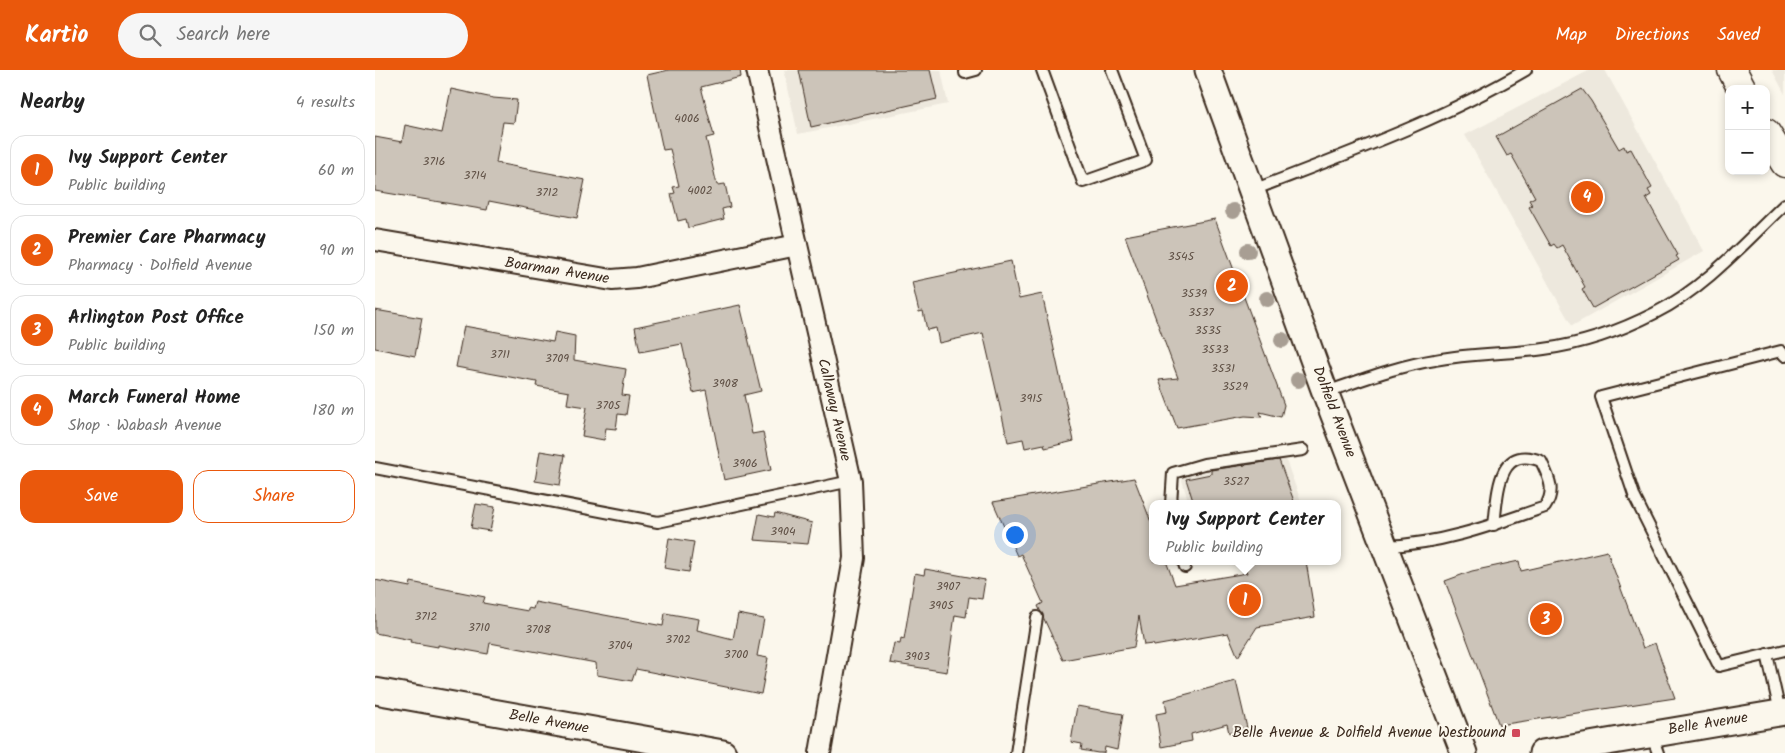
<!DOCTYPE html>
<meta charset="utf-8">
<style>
body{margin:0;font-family:Kalam,sans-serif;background:#f6f6f6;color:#222}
.controls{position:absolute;right:15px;top:15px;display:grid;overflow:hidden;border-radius:10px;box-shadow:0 2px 8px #0003}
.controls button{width:45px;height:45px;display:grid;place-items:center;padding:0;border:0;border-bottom:1px solid #e0e0e0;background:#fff;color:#222;font:25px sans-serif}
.you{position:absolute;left:639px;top:464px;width:18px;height:18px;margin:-12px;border:4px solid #fff;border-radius:50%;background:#1a73e8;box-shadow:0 0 0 8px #1a73e833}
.badge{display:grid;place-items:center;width:32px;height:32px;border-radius:50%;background:#ea580c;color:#fff;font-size:16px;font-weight:700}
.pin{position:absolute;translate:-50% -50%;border:2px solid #fff;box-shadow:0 1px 5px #0006}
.popup{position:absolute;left:774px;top:430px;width:192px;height:65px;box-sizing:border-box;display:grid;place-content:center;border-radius:10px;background:#fff;filter:drop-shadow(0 1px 4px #0005);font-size:16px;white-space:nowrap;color:#767676}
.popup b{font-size:19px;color:#222}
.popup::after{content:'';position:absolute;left:50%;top:100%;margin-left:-10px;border:10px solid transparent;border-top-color:#fff}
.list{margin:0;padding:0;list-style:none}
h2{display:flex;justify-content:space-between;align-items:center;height:65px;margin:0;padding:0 20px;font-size:21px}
h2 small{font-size:16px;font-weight:400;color:#767676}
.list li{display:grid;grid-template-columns:32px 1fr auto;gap:15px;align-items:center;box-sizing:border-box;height:70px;margin:0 10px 10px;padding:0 10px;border:1px solid #e0e0e0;border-radius:15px}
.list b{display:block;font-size:19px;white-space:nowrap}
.list p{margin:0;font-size:16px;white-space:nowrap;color:#767676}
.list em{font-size:16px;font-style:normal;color:#767676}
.actions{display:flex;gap:10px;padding:15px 20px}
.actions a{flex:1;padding:11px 0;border:1px solid #ea580c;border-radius:15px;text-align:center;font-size:18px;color:#ea580c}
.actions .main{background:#ea580c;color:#fff}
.icon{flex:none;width:28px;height:28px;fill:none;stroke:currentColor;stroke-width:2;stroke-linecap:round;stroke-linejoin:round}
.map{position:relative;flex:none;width:1410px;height:683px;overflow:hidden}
header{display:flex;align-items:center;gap:30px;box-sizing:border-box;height:70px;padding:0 25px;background:#ea580c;color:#fff}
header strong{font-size:24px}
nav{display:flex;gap:28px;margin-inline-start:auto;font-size:18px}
.search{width:350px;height:45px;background:#f6f6f6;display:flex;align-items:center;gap:12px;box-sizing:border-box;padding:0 18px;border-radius:28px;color:#767676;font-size:19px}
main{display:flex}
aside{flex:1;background:#fff}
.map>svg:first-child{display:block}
.built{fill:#ede8dd}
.building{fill:#ccc4b9;stroke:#3b2a1e}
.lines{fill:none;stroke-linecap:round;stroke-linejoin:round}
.service-casing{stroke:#3b2a1e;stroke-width:14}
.minor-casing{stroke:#3b2a1e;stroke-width:24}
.tertiary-casing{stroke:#3b2a1e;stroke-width:29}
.primary-casing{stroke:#3b2a1e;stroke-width:31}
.service{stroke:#fbf7ec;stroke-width:10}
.minor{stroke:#fbf7ec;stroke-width:20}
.tertiary{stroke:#fbf7ec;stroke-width:25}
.primary{stroke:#fbf7ec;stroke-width:28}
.tree{fill:#a89e93}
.poi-dot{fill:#d1495b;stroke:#fbf7ec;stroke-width:2}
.labels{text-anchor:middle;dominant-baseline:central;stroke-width:4;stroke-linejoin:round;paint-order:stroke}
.number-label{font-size:12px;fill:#5f5045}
.street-label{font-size:15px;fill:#3b2a1e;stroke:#fbf7ec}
.poi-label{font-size:15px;fill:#3b2a1e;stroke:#fbf7ec;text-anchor:end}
</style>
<header>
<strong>Kartio</strong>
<div class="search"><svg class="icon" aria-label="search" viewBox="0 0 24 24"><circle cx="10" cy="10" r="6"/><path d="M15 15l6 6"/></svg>Search here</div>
<nav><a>Map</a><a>Directions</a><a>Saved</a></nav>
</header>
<main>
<aside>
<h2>Nearby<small>4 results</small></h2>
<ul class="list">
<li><span class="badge">1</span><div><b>Ivy Support Center</b><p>Public building</p></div><em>60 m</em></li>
<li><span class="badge">2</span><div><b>Premier Care Pharmacy</b><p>Pharmacy · Dolfield Avenue</p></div><em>90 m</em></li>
<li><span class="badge">3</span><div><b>Arlington Post Office</b><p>Public building</p></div><em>150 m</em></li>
<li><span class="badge">4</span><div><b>March Funeral Home</b><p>Shop · Wabash Avenue</p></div><em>180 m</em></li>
</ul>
<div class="actions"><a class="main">Save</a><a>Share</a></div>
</aside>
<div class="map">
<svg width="1410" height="683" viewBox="0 0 1410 683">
<rect width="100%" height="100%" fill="#fbf7ec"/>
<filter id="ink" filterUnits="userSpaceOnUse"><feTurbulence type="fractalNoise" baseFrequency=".02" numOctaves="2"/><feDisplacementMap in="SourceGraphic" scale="10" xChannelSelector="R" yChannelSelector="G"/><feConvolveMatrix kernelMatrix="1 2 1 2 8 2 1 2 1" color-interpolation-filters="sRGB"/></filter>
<g filter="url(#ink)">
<g class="built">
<path d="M409 0H566L573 34 423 64Z"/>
<path d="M1215 0H1230L1329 181 1197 256 1090 65Z"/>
<path d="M1397 0H1410V24Z"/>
<path d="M909 385 927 434H814L805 403Z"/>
</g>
<g class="building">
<path d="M294 0H365L366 7 326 17 339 66 331 68 342 115 350 114 355 137 347 139 349 149 313 158 311 149 303 151 296 124 300 123 298 117 304 116 295 79 288 80 272 5Z"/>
<path d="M424 0H555L562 29 436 57Z"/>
<path d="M76 19 118 28 142 30 139 53 128 52 121 93 210 110 202 148 114 131 112 140 0 121V67L27 72 30 55 67 63Z"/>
<path d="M1207 19 1216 31 1244 79 1249 76 1251 81 1256 79 1277 118 1273 120 1276 125 1271 128 1303 185 1301 186 1304 190 1218 238 1207 219 1210 217 1187 175 1182 178 1179 174 1176 176 1154 137 1157 135 1154 130 1160 127 1136 84 1132 86 1121 67Z"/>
<path d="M840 149 909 335 906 347 885 342 887 347 870 346 802 358 784 310 803 308 750 166Z"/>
<path d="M636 191 644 229 667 224 699 371 670 378 669 374 650 378 648 369 633 372 608 263 564 273 561 258 552 260 548 241 544 242 537 212Z"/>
<path d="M365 235 386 321 369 325 377 364 388 362 396 400 349 410 331 320 318 323 307 274 265 282 260 257Z"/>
<path d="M0 240 47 248 40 286 0 278Z"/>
<path d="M89 256 178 272 180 262 200 266 199 290 251 299 247 325 254 326 251 345 243 344 241 359 231 358 229 370 207 366 212 337 192 334 194 322 161 316 162 312 81 297Z"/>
<path d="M165 381 190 385 185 415 160 411Z"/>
<path d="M904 390 920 434H819L811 409 836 404V400Z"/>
<path d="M759 408 778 457V491H791L800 515 872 503 868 491H931L940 547 882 557 863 587 853 563 779 576 778 574 769 575 764 546 759 577 688 590 663 536 668 533 646 484 642 486 618 432Z"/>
<path d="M101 434 120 437 115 461 96 458Z"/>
<path d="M400 443 437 453 433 474 379 470 384 444 399 447Z"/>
<path d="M294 468 319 472 314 502 289 498Z"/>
<path d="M1232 481 1268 578 1280 573 1300 628 1124 655 1070 511 1097 501 1144 491 1146 501Z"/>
<path d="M550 499 610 510 607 529 594 527 591 547 580 545 572 602 515 593 519 573 525 574 526 568 529 569 540 503 549 505Z"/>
<path d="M0 510 35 517 36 512 110 527 108 533 153 541V538L158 539 160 532 288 556 290 543 324 549 322 560 358 569 363 544 389 549 382 586 393 588 386 624 261 599 257 611 222 605 221 593 115 573 113 584 63 575V577L35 572 36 570 0 563Z"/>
<path d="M861 611 872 658 854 663 852 654 816 664 817 671 786 677 781 644 792 642 790 630Z"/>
<path d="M702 636 748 644 742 680 730 677 729 683H723L706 680 707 674 696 672Z"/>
</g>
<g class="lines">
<g class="service-casing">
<g id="service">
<path d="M590 0V3L601 0"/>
<path d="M667 0 708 112 771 90 737 0"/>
<path d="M878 120C971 84 1064 51 1151 0"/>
<path d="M1410 286 1406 281 1226 327 1260 428 1344 596 1410 580"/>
<path d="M951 322C987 310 1022 296 1060 290 1096 283 1133 284 1169 279 1207 274 1245 261 1280 243 1330 218 1370 172 1410 134"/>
<path d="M0 398 283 452 476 411"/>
<path d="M796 434 798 403 829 394 928 380"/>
<path d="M1011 476C1066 474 1118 455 1170 437 1181 420 1174 408 1166 391 1122 374 1123 424 1119 455"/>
<path d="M808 491 810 497"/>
<path d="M1392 584 1405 642"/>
<path d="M1276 664 1283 683"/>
<path d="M641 683 662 547"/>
</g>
</g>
<g class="minor-casing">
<g id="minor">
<path d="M382 0 476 411 479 488 445 683"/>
<path d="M0 170 237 210 262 208 422 175"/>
</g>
</g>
<g class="tertiary-casing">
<g id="tertiary">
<path d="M833 0 950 322 1089 683"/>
<path d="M0 621 348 683"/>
<path d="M1167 683 1410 642"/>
</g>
</g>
<g class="primary-casing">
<g id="primary">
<path d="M1357 0 1367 19"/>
<path d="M1391 63 1410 93"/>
</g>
</g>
<use href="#service" class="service"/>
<use href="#minor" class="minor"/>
<use href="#tertiary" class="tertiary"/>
<use href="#primary" class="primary"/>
</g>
<g class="tree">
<circle cx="858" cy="141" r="8"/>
<circle cx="873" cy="181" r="8"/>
<circle cx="892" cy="229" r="8"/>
<circle cx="907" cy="270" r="8"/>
<circle cx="923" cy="310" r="8"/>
</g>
</g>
<rect class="poi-dot" x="1136" y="658" width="10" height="10" rx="2.5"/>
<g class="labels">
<g class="number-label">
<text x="312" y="48">4006</text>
<text x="59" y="91">3716</text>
<text x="100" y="105">3714</text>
<text x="325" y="120">4002</text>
<text x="172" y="122">3712</text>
<text x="806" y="186">3545</text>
<text x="819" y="223">3539</text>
<text x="826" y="242">3537</text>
<text x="833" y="260">3535</text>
<text x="840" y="279">3533</text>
<text x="125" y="284">3711</text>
<text x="182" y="288">3709</text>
<text x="848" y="298">3531</text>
<text x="350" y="313">3908</text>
<text x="860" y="316">3529</text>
<text x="656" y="328">3915</text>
<text x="233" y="335">3705</text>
<text x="370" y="393">3906</text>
<text x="861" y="411">3527</text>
<text x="408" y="461">3904</text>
<text x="573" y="516">3907</text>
<text x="566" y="535">3905</text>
<text x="51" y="546">3712</text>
<text x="104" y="557">3710</text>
<text x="163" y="559">3708</text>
<text x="303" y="569">3702</text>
<text x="245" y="575">3704</text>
<text x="361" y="584">3700</text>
<text x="542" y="586">3903</text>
</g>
<g class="street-label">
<text transform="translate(182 201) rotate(9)">Boarman Avenue</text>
<text transform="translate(459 340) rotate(77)">Callaway Avenue</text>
<text transform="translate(959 342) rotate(69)">Dolfield Avenue</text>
<text transform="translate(174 652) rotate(10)">Belle Avenue</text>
<text transform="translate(1333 654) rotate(-9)">Belle Avenue</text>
</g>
<g class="poi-label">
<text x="1131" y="663">Belle Avenue &amp; Dolfield Avenue Westbound</text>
</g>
</g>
</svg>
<div class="controls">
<button>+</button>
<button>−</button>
</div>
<div class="you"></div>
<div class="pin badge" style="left:870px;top:530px">1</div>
<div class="popup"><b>Ivy Support Center</b>Public building</div>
<div class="pin badge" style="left:857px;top:216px">2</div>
<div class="pin badge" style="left:1171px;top:549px">3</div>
<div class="pin badge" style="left:1212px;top:127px">4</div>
</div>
</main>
